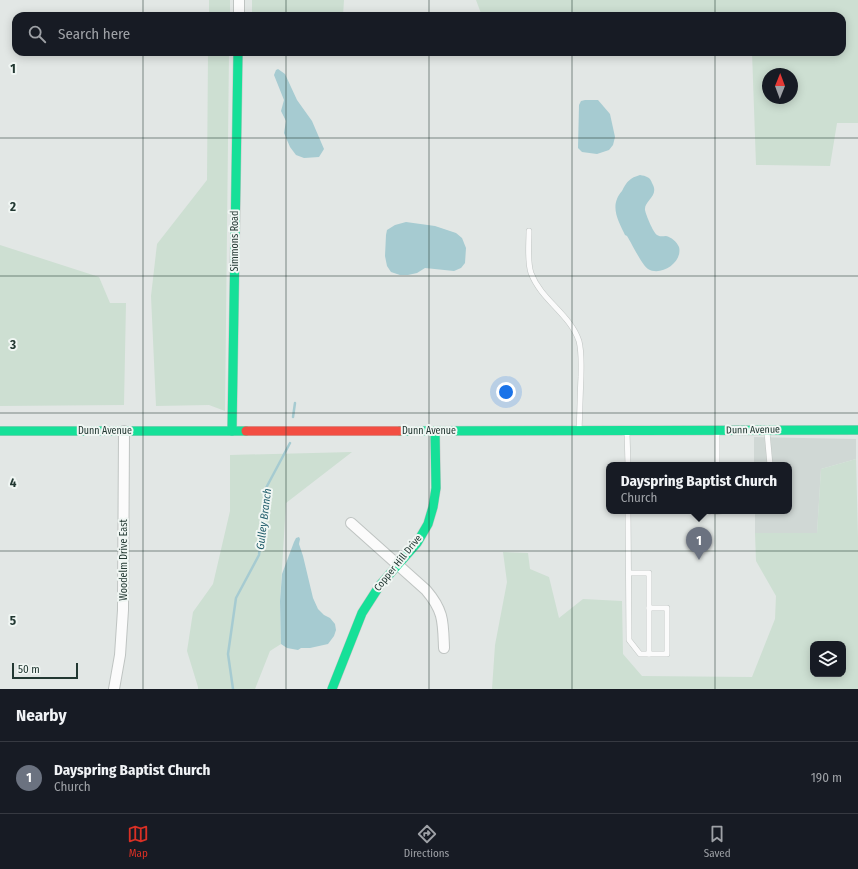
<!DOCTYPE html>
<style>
body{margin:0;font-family:"Fira Sans Condensed",sans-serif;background:#242831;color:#f1f3f6}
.controls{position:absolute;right:12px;bottom:12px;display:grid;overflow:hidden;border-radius:8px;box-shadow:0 2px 10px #0003}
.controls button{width:36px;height:36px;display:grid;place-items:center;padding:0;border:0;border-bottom:1px solid #363941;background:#171b24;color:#f1f3f6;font:20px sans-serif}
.compass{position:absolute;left:762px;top:68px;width:36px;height:36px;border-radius:50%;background:#171b24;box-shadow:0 2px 10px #0003;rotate:1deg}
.scale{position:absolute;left:12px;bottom:10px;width:66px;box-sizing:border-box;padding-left:4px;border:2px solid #223832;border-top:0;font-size:11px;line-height:14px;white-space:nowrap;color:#223832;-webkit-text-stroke:3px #f0f6f3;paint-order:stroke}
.you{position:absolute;left:506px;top:392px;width:14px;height:14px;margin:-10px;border:3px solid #fff;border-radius:50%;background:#1a73e8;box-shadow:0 0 0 6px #1a73e833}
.badge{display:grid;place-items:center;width:26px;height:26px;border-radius:50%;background:#d93025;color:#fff;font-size:13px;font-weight:700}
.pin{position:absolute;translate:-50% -33px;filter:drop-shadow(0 1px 2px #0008)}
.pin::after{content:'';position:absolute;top:21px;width:14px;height:12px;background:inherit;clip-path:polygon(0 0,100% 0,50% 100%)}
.popup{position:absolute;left:606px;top:462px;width:186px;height:52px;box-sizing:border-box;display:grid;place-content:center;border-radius:8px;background:#171b24;filter:drop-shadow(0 1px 3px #0005);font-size:13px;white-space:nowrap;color:#9ea1a6}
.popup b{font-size:15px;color:#f1f3f6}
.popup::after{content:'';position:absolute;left:50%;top:100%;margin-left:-8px;border:8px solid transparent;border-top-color:#171b24}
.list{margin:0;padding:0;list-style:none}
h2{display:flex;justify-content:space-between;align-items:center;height:52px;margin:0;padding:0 16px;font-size:17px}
h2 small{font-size:13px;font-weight:400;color:#9ea1a6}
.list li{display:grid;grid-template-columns:26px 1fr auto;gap:12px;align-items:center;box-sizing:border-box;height:72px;padding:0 16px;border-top:1px solid #363941}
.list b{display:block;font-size:15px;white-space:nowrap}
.list p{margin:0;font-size:13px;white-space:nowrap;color:#9ea1a6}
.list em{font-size:13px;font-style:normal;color:#9ea1a6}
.icon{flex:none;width:22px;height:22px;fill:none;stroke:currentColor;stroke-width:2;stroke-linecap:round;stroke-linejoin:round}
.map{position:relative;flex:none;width:858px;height:689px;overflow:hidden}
.search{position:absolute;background:#171b24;box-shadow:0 2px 10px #0003;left:12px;right:12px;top:12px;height:44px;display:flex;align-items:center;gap:10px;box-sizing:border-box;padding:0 14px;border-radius:12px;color:#9ea1a6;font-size:15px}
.sheet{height:124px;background:#171b24}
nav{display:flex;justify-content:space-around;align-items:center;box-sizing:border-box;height:56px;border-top:1px solid #363941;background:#171b24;font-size:11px;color:#9ea1a6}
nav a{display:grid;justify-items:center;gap:2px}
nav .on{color:#d93025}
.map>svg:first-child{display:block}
.built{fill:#d0d8d5}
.green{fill:#cddfd2;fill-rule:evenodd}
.water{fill:#a6cbd1}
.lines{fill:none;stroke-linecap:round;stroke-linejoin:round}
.stream{stroke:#a6cbd1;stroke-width:2.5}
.lane-casing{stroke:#bfc4c2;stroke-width:6}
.street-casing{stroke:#bfc4c2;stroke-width:12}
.fast-casing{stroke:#bec5c2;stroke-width:10}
.jam-casing{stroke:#bec5c2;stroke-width:10}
.lane{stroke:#fbfbfb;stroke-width:5}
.street{stroke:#fbfbfb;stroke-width:10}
.fast{stroke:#16e098;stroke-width:9}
.jam{stroke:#f24e42;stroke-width:9}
.grid{fill:none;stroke:#223832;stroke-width:1;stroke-opacity:0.55}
.labels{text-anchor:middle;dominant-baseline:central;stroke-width:4;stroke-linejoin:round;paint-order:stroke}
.street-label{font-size:10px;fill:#223832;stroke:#f0f6f3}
.water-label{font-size:11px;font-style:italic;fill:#235f6d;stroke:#f0f6f3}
.grid-label{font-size:13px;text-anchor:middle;font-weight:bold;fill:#223832;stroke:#f0f6f3;stroke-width:4;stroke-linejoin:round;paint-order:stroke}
</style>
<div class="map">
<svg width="858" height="689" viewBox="0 0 858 689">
<rect width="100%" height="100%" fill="#e2e7e5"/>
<path class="built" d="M754 437 856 439V459L821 469 817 533H755V511H789V465H754Z"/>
<g class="green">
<rect x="209" y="0" width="21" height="16"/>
<path d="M252 0H344L343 16H252Z"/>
<path d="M476 0H858V123H837L830 166 756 165 752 52H842V16H482ZM768 74H792V98H768Z"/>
<path d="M208 52H229L225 411 209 405 156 406 151 296 157 244 207 180Z"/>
<path d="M0 245 99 277 110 303H126L124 405 0 406Z"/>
<path d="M352 452 286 503 280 601 281 644 270 651 255 689H198V687L187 651 193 612 213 584 230 511V455Z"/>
<path d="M856 459 858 537V689H492L495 645 507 582 503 552 528 553 530 569 549 577 559 618 583 599 622 601 623 654 642 676 752 677 775 619 776 596 756 561 755 533H817L821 469ZM813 644H843V674H813Z"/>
</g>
<g class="water">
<path d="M278 69 285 74 297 100 312 121 324 149 319 157 304 158 296 155 290 147 284 133 286 121 281 111 284 100 274 75 276 70Z"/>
<path d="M585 100H598L610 114 615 137 613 145 609 150 597 154 582 152 578 148 579 105 581 101Z"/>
<path d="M640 175C646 176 650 177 652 183 660 196 644 200 645 210 646 215 653 232 657 235 660 237 662 236 666 236 671 237 677 242 679 247 683 262 661 277 648 269 642 265 632 244 627 236L625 235C620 224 612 211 617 199 618 196 620 193 622 191 627 181 630 178 640 175Z"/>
<path d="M406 222 435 226 456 233 462 238 466 248 465 263 461 268 454 271 425 268 417 273 408 275H400L391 272 387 266 385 256 386 235 387 230 395 225Z"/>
<path d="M299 537 300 539 299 544 303 556 313 598 318 609 324 615 330 618 335 624 336 630 334 636 328 644 310 648H301L298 650 287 648 281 644 280 601 282 574 294 542 296 538Z"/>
</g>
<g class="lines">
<g class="stream">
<path d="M293 417 295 403"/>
<path d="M233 689 228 654 236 598 259 555 266 488 290 443"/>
</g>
<g class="lane-casing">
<g id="lane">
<path d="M529 231C529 244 527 261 531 273 541 300 570 314 579 341 582 353 581 365 581 377 580 395 580 412 579 430"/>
<path d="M627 432 628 465"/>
<path d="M767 432 770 465"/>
<path d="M717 465V432"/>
<path d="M628 511H693"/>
<path d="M708 511 712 512 722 511"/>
<path d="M628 512 629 640 640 654H667V608H649V573H629"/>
<path d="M649 654V608"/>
</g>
</g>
<g class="street-casing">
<g id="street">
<path d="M239 16V0"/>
<path d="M351 523 426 590C444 611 443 622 444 648"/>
<path d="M114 689 120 655 123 610 124 431"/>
</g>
</g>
<g class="fast-casing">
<g id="fast">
<path d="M0 431H246"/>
<path d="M232 431 238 52"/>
<path d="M400 431 858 430"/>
<path d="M332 689 362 613 380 585 417 543 428 524 433 507 436 488 435 431"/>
</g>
</g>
<g class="jam-casing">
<path id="jam" d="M246 431H400"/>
</g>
<use href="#lane" class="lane"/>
<use href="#street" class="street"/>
<use href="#fast" class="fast"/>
<use href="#jam" class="jam"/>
</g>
<path class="grid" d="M143 0V16M286 0V16M429 0V16M572 0V16M715 0V16M143 52V689M286 52V689M429 52V689M572 52V689M715 52V689M0 138H858M0 276H858M0 413H858M0 551H858"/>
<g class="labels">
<g class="street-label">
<text transform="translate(235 241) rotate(-90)">Simmons Road</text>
<text transform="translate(753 430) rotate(-1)">Dunn Avenue</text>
<text x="105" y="431">Dunn Avenue</text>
<text x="429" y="431">Dunn Avenue</text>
<text transform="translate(124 560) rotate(-90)">Woodelm Drive East</text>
<text transform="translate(398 563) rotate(-51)">Copper Hill Drive</text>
</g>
<g class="water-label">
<text transform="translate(264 519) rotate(-83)">Gulley Branch</text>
</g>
</g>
<g class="grid-label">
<text x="13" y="73">1</text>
<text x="13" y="211">2</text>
<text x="13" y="349">3</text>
<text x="13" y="487">4</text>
<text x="13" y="625">5</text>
</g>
</svg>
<div class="controls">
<button><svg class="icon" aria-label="layers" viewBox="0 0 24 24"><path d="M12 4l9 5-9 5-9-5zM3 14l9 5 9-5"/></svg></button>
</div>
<svg class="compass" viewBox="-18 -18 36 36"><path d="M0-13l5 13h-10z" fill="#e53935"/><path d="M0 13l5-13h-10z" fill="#9ea1a6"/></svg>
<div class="scale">50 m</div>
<div class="you"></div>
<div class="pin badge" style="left:699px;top:560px;background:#6b7280">1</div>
<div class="popup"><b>Dayspring Baptist Church</b>Church</div>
<div class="search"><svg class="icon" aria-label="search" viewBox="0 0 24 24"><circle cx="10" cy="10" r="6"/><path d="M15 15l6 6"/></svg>Search here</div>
</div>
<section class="sheet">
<h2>Nearby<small></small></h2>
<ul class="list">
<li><span class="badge" style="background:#6b7280">1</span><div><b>Dayspring Baptist Church</b><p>Church</p></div><em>190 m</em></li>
</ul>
</section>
<nav>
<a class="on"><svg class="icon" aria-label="map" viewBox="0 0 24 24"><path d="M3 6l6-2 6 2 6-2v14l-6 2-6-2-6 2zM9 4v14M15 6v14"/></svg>Map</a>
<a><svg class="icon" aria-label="directions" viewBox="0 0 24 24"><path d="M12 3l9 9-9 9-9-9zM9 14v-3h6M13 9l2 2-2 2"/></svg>Directions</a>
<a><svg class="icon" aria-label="saved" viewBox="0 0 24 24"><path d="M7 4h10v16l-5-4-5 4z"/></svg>Saved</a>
</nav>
